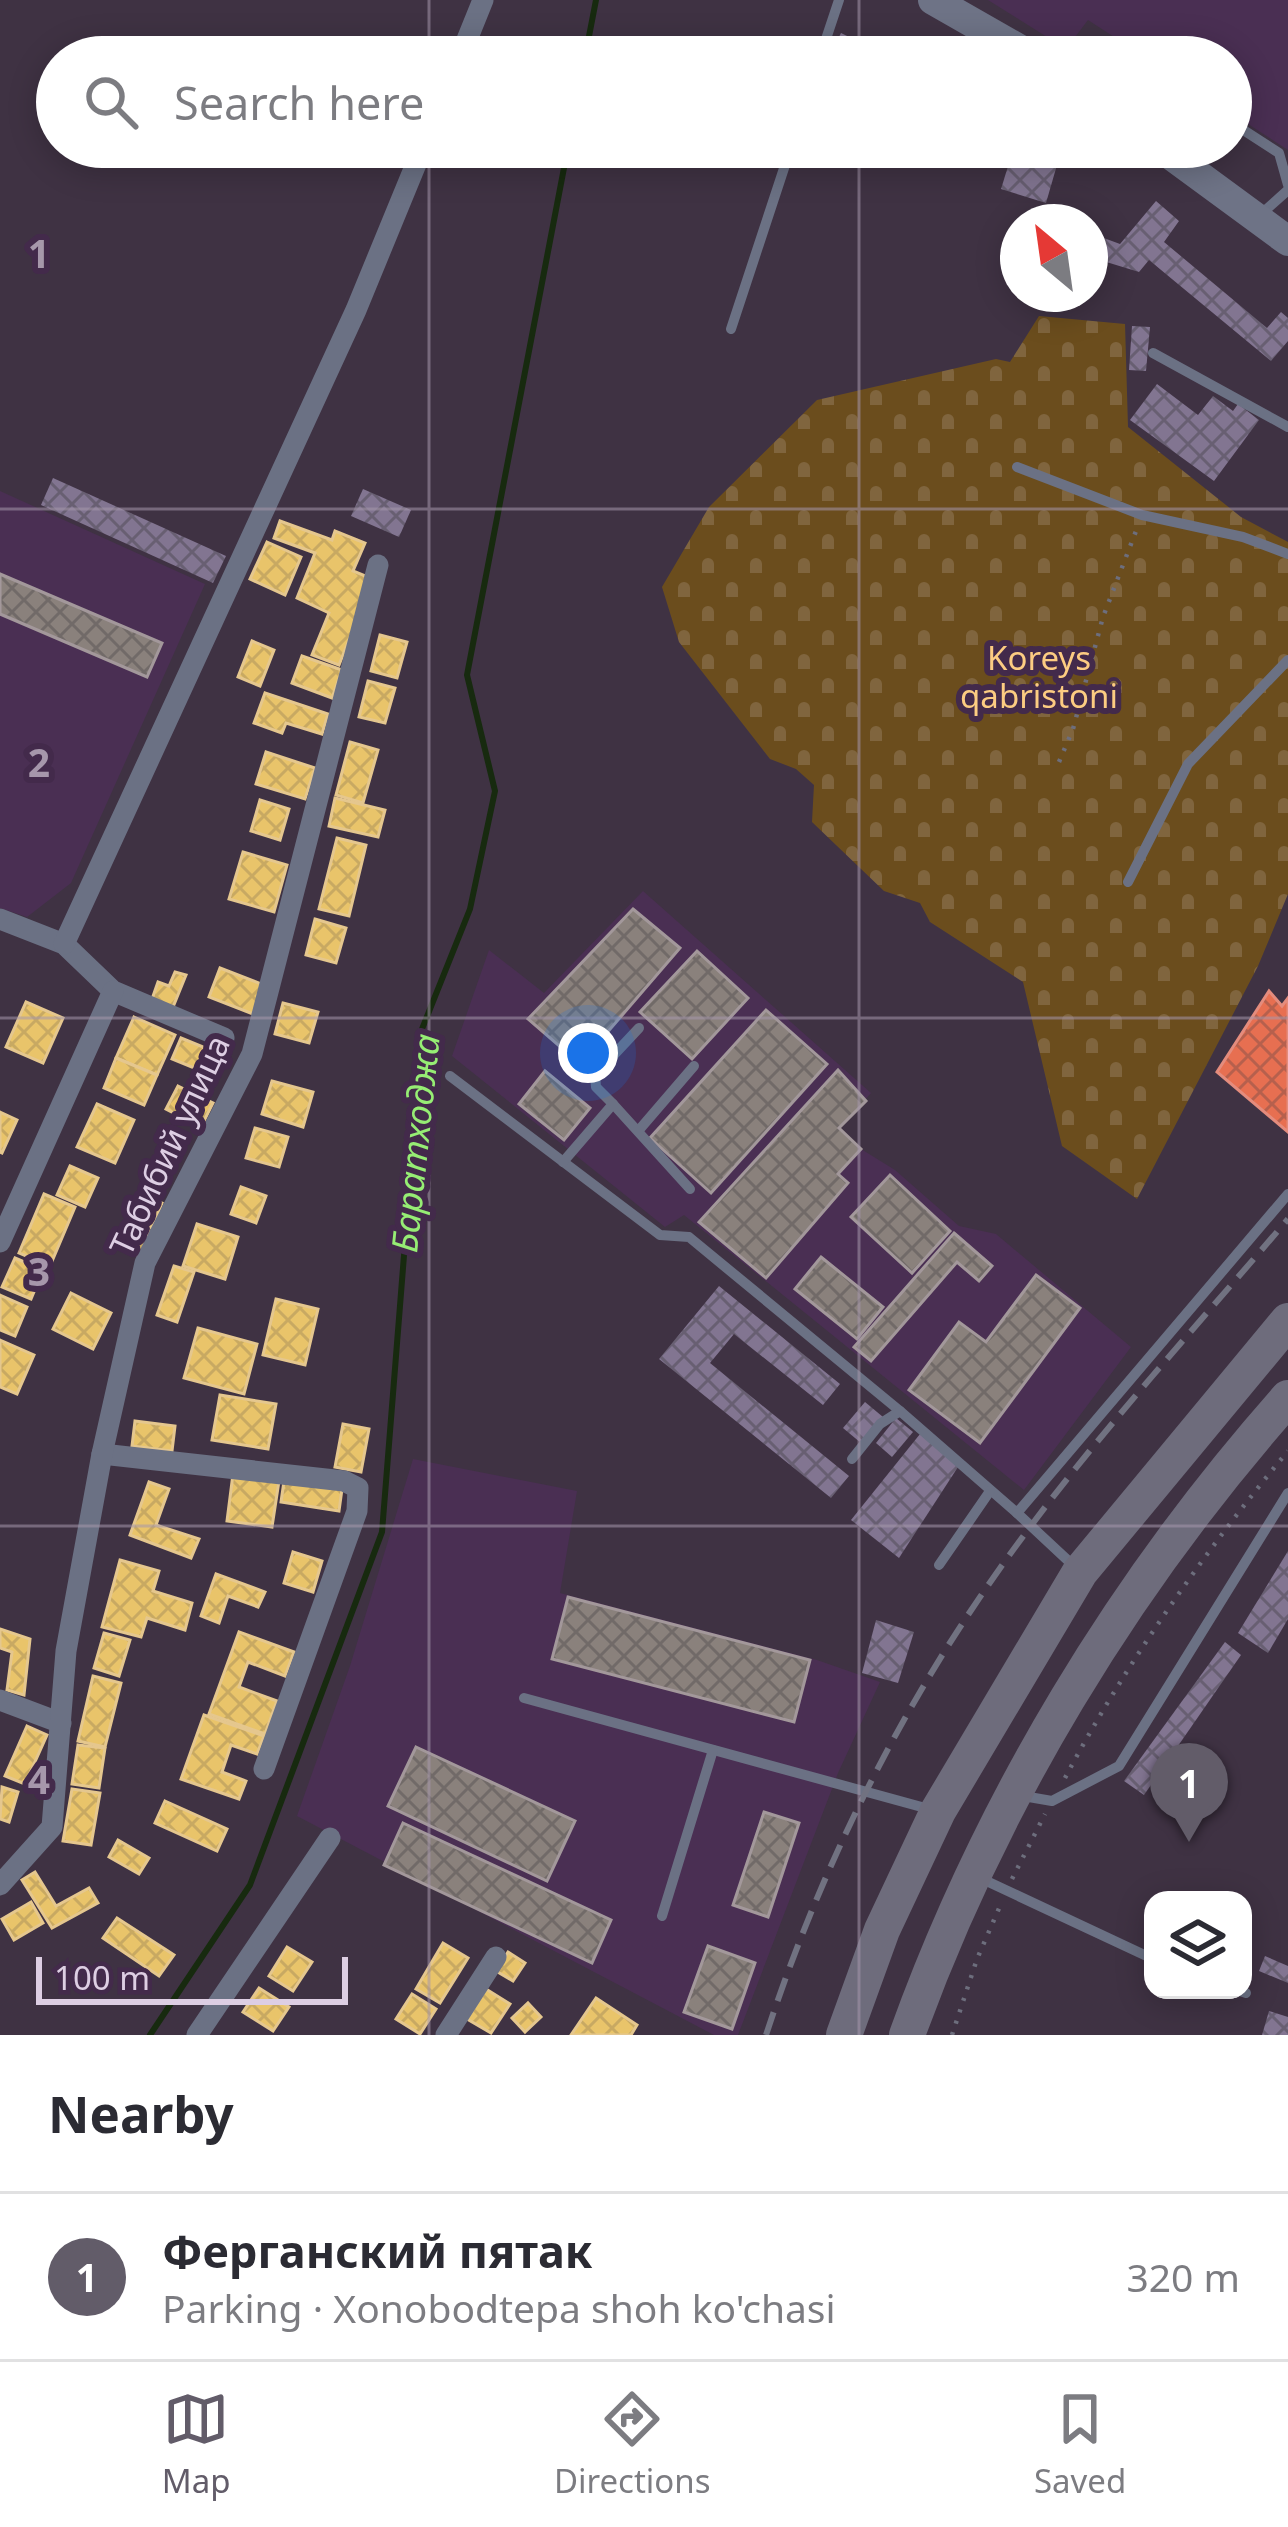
<!DOCTYPE html>
<meta charset="utf-8">
<style>
body{margin:0;font-family:"Noto Sans",sans-serif;background:#f2f2f3;color:#2b2b33}
.controls{position:absolute;right:36px;bottom:36px;display:grid;overflow:hidden;border-radius:24px;box-shadow:0 6px 30px #0003}
.controls button{width:108px;height:108px;display:grid;place-items:center;padding:0;border:0;border-bottom:3px solid #e1e1e2;background:#fff;color:#2b2b33;font:60px sans-serif}
.compass{position:absolute;left:1000px;top:204px;width:108px;height:108px;border-radius:50%;background:#fff;box-shadow:0 6px 30px #0003;rotate:331deg}
.scale{position:absolute;left:36px;bottom:30px;width:312px;box-sizing:border-box;padding-left:12px;border:6px solid #ddcee3;border-top:0;font-size:33px;line-height:42px;white-space:nowrap;color:#ddcee3;-webkit-text-stroke:9px #432a4b;paint-order:stroke}
.you{position:absolute;left:588px;top:1053px;width:42px;height:42px;margin:-30px;border:9px solid #fff;border-radius:50%;background:#1a73e8;box-shadow:0 0 0 18px #1a73e833}
.badge{display:grid;place-items:center;width:78px;height:78px;border-radius:50%;background:#625c69;color:#fff;font-size:39px;font-weight:700}
.pin{position:absolute;translate:-50% -99px;filter:drop-shadow(0 3px 6px #0008)}
.pin::after{content:'';position:absolute;top:63px;width:42px;height:36px;background:inherit;clip-path:polygon(0 0,100% 0,50% 100%)}
.list{margin:0;padding:0;list-style:none}
h2{display:flex;justify-content:space-between;align-items:center;height:156px;margin:0;padding:0 48px;font-size:51px}
h2 small{font-size:39px;font-weight:400;color:#7c7c81}
.list li{display:grid;grid-template-columns:78px 1fr auto;gap:36px;align-items:center;box-sizing:border-box;height:168px;padding:0 48px;border-top:3px solid #e1e1e2}
.list b{display:block;font-size:45px;white-space:nowrap}
.list p{margin:0;font-size:39px;white-space:nowrap;color:#7c7c81}
.list em{font-size:39px;font-style:normal;color:#7c7c81}
.icon{flex:none;width:66px;height:66px;fill:none;stroke:currentColor;stroke-width:2;stroke-linecap:round;stroke-linejoin:round}
.map{position:relative;flex:none;width:1288px;height:2035px;overflow:hidden}
.search{position:absolute;background:#fff;box-shadow:0 6px 30px #0003;left:36px;right:36px;top:36px;height:132px;display:flex;align-items:center;gap:30px;box-sizing:border-box;padding:0 42px;border-radius:66px;color:#7c7c81;font-size:45px}
.sheet{height:324px;background:#fff}
nav{display:flex;justify-content:space-around;align-items:center;box-sizing:border-box;height:168px;border-top:3px solid #e1e1e2;background:#fff;font-size:33px;color:#7c7c81}
nav a{display:grid;justify-items:center;gap:6px}
nav .on{color:#625c69}
.map>svg:first-child{display:block}
.built{fill:#4a2f53}
.cemetery{fill:url(#cemetery-stones)}
.homes{fill:url(#homes-cross-hatch);stroke:#e5c78e;stroke-width:3}
.shops{fill:url(#shops-cross-hatch);stroke:#e48c7d;stroke-width:3}
.industry{fill:url(#industry-cross-hatch);stroke:#a3989b;stroke-width:3}
.lines{fill:none;stroke-linecap:round;stroke-linejoin:round}
.stream{stroke:#172a0f;stroke-width:6}
.building{fill:url(#building-cross-hatch)}
.path{stroke:#6d6e7d;stroke-width:4.5;stroke-dasharray:3 9;stroke-linecap:butt}
.service{stroke:#6b7184;stroke-width:10}
.minor{stroke:#6b7184;stroke-width:21}
.secondary{stroke:#6e7386;stroke-width:30}
.trunk{stroke:#6e6c7c;stroke-width:36}
.rail{stroke:#717281;stroke-width:6;stroke-dasharray:24 12;stroke-linecap:butt}
.grid{fill:none;stroke:#a697ab;stroke-width:3;stroke-opacity:0.55}
.labels{text-anchor:middle;dominant-baseline:central;stroke-width:12;stroke-linejoin:round;paint-order:stroke}
.park-label{font-size:33px;fill:#fccc82;stroke:#432a4b}
.street-label{font-size:33px;fill:#ddcee3;stroke:#432a4b}
.water-label{font-size:36px;font-style:italic;fill:#96ed74;stroke:#432a4b}
.grid-label{font-size:39px;text-anchor:middle;font-weight:bold;fill:#a697ab;stroke:#432a4b;stroke-width:12;stroke-linejoin:round;paint-order:stroke}
</style>
<div class="map">
<svg width="1288" height="2035" viewBox="0 0 1288 2035">
<defs>
<pattern id="cemetery-stones" width="16" height="16" patternUnits="userSpaceOnUse" patternTransform="scale(3)"><rect width="16" height="16" fill="#6b4d1d"/><path d="M2 7V4a2 2 0 0 1 4 0v3zM10 15v-3a2 2 0 0 1 4 0v3z" fill="#80653e"/></pattern>
<pattern id="homes-cross-hatch" width="8" height="8" patternUnits="userSpaceOnUse" patternTransform="scale(3)"><rect width="8" height="8" fill="#e9c46a"/><path d="M0 0l8 8M0 8l8-8" fill="none" stroke="#c8a962"/></pattern>
<pattern id="shops-cross-hatch" width="8" height="8" patternUnits="userSpaceOnUse" patternTransform="scale(3)"><rect width="8" height="8" fill="#e76f51"/><path d="M0 0l8 8M0 8l8-8" fill="none" stroke="#b6604d"/></pattern>
<pattern id="industry-cross-hatch" width="8" height="8" patternUnits="userSpaceOnUse" patternTransform="scale(3)"><rect width="8" height="8" fill="#8a817c"/><path d="M0 0l8 8M0 8l8-8" fill="none" stroke="#716a68"/></pattern>
<pattern id="building-cross-hatch" width="8" height="8" patternUnits="userSpaceOnUse" patternTransform="scale(3)"><rect width="8" height="8" fill="#827591"/><path d="M0 0l8 8M0 8l8-8" fill="none" stroke="#685f72"/></pattern>
</defs>
<rect width="100%" height="100%" fill="#3f3243"/>
<g class="built">
<path d="M988 0H1288V150L1231 113V57H1145L1088 20 1066 49Z"/>
<path d="M0 491 205 584 71 883 27 917 0 908Z"/>
<path d="M643 891 871 1093 840 1128 861 1149 895 1170 959 1226 996 1234 1131 1347 1024 1490 684 1215 665 1227 452 1056 489 950 544 993Z"/>
<path d="M413 1459 577 1491 560 1593 817 1660 880 1682 838 1773 738 2035H714L297 1816 350 1666Z"/>
</g>
<path class="cemetery" d="M1039 316 1125 324 1128 427 1241 517 1288 542V894L1258 966 1137 1199 1062 1146 1023 982 930 922 920 903 884 891 812 822 814 785 796 769 770 759 679 642 662 587 709 507 817 400 996 359 1010 362Z"/>
<g class="homes">
<path d="M280 521 332 540 335 531 365 543 353 571 373 579 339 665 312 655 329 613 297 598 315 553 274 538Z"/>
<path d="M267 542 301 557 285 595 250 579Z"/>
<path d="M380 635 407 642 397 678 371 671Z"/>
<path d="M252 641 274 650 260 686 238 677Z"/>
<path d="M302 656 342 670 332 698 292 683Z"/>
<path d="M368 681 395 688 385 723 359 717Z"/>
<path d="M265 693 328 714 322 734 286 723 282 733 254 723Z"/>
<path d="M350 742 378 750 363 803 336 795Z"/>
<path d="M266 752 315 768 305 799 256 784Z"/>
<path d="M335 798 385 810 378 837 329 826Z"/>
<path d="M260 800 289 809 280 840 251 831Z"/>
<path d="M337 838 366 845 349 916 319 909Z"/>
<path d="M243 852 287 865 274 912 229 899Z"/>
<path d="M315 919 346 928 336 963 306 955Z"/>
<path d="M220 968 264 985 253 1014 209 997Z"/>
<path d="M175 972 186 975 173 1007 152 999 158 982 169 986Z"/>
<path d="M26 1002 63 1018 43 1063 6 1047Z"/>
<path d="M283 1003 318 1012 309 1043 275 1034Z"/>
<path d="M134 1017 175 1035 157 1075 116 1058Z"/>
<path d="M181 1038 218 1053 209 1074 172 1059Z"/>
<path d="M116 1058 157 1075 144 1105 104 1088Z"/>
<path d="M272 1081 313 1092 303 1127 262 1114Z"/>
<path d="M178 1086 213 1103 201 1127 166 1109Z"/>
<path d="M97 1104 134 1120 115 1163 77 1147Z"/>
<path d="M0 1112 17 1120 2 1153 0 1152Z"/>
<path d="M255 1128 288 1137 279 1167 246 1158Z"/>
<path d="M70 1166 98 1178 85 1207 57 1195Z"/>
<path d="M241 1187 266 1196 256 1223 231 1214Z"/>
<path d="M138 1193 162 1203 152 1228 128 1218Z"/>
<path d="M44 1194 75 1207 50 1266 19 1253Z"/>
<path d="M127 1221 150 1231 140 1256 116 1246Z"/>
<path d="M197 1224 238 1237 225 1279 183 1266Z"/>
<path d="M15 1258 43 1270 31 1299 2 1287Z"/>
<path d="M174 1266 194 1272 177 1322 157 1315Z"/>
<path d="M71 1293 111 1313 93 1349 53 1329Z"/>
<path d="M0 1295 27 1307 15 1336 0 1330Z"/>
<path d="M276 1299 318 1309 305 1365 263 1355Z"/>
<path d="M198 1328 257 1344 244 1394 184 1378Z"/>
<path d="M0 1340 34 1355 17 1394 0 1387Z"/>
<path d="M220 1395 276 1404 268 1449 212 1440Z"/>
<path d="M135 1421 175 1426 172 1451 132 1446Z"/>
<path d="M343 1424 369 1429 361 1472 335 1467Z"/>
<path d="M233 1474 279 1481 272 1527 227 1521Z"/>
<path d="M284 1481 342 1489 339 1511 281 1502Z"/>
<path d="M149 1482 169 1489 156 1525 199 1539 191 1558 130 1535Z"/>
<path d="M293 1552 322 1561 313 1592 284 1583Z"/>
<path d="M120 1560 159 1571 153 1591 192 1603 185 1630 147 1618 141 1637 102 1627Z"/>
<path d="M216 1574 265 1592 258 1607 228 1596 219 1623 201 1616Z"/>
<path d="M0 1629 30 1639 24 1695 7 1690 12 1652 0 1648Z"/>
<path d="M239 1632 294 1652 285 1676 248 1662 239 1687 277 1701 265 1734 209 1714Z"/>
<path d="M104 1633 130 1640 119 1676 94 1668Z"/>
<path d="M93 1676 121 1683 105 1747 78 1741Z"/>
<path d="M204 1715 264 1736 257 1754 231 1745 222 1772 246 1781 239 1799 181 1779Z"/>
<path d="M27 1726 47 1735 25 1784 5 1776Z"/>
<path d="M78 1745 105 1748 99 1788 72 1784Z"/>
<path d="M2 1787 18 1792 9 1822 0 1819Z"/>
<path d="M72 1789 100 1793 91 1845 63 1841Z"/>
<path d="M165 1801 227 1829 217 1851 155 1823Z"/>
<path d="M118 1840 149 1858 139 1874 109 1857Z"/>
<path d="M35 1872 56 1906 89 1888 98 1903 52 1928 22 1880Z"/>
<path d="M31 1902 43 1923 14 1940 2 1919Z"/>
<path d="M117 1918 174 1955 159 1976 103 1938Z"/>
<path d="M443 1943 468 1958 440 2003 416 1989Z"/>
<path d="M287 1947 312 1962 293 1991 269 1976Z"/>
<path d="M508 1952 525 1963 513 1981 496 1971Z"/>
<path d="M259 1988 289 2007 273 2031 243 2012Z"/>
<path d="M486 1989 510 2004 491 2033 467 2019Z"/>
<path d="M412 1994 436 2009 420 2034 396 2019Z"/>
<path d="M596 1998 637 2025 631 2035H571Z"/>
<path d="M528 2003 541 2017 525 2032 512 2018Z"/>
</g>
<path class="shops" d="M1269 991 1282 1006 1288 998V1132L1217 1072Z"/>
<g class="industry">
<path d="M0 574 162 643 147 677 0 614Z"/>
<path d="M633 909 680 948 580 1064 528 1019Z"/>
<path d="M697 951 748 998 692 1059 640 1012Z"/>
<path d="M766 1010 827 1064 711 1193 650 1138Z"/>
<path d="M838 1070 866 1101 839 1128 861 1149 838 1174 848 1183 766 1278 699 1222Z"/>
<path d="M545 1071 590 1108 564 1140 519 1104Z"/>
<path d="M890 1175 950 1231 912 1273 851 1217Z"/>
<path d="M954 1233 992 1266 979 1281 957 1262 871 1361 854 1347Z"/>
<path d="M821 1257 883 1307 857 1339 795 1289Z"/>
<path d="M1036 1275 1080 1308 980 1443 909 1390 959 1322 986 1342Z"/>
<path d="M568 1597 810 1660 794 1722 552 1659Z"/>
<path d="M416 1747 575 1821 547 1881 388 1806Z"/>
<path d="M764 1812 799 1823 768 1917 733 1905Z"/>
<path d="M403 1823 611 1920 592 1963 384 1865Z"/>
<path d="M708 1946 755 1963 732 2029 684 2012Z"/>
</g>
<g class="lines">
<g class="stream">
<path d="M585 57 596 0"/>
<path d="M150 2035 250 1885 382 1532 422 1029 470 909 495 791 467 675 568 147"/>
</g>
</g>
<g class="building">
<path d="M841 33 890 57H829Z"/>
<path d="M1014 147H1047L1061 151 1046 203 1001 189Z"/>
<path d="M1156 201 1179 221 1164 242 1267 328 1281 312 1288 318V341L1271 361 1149 260 1139 272 1090 257 1093 234 1120 244Z"/>
<path d="M1132 326 1150 327 1146 371 1129 370Z"/>
<path d="M1157 384 1198 415 1213 396 1233 411 1238 404 1259 420 1214 481 1130 420Z"/>
<path d="M53 478 226 556 213 583 41 505Z"/>
<path d="M363 489 411 510 399 537 351 516Z"/>
<path d="M719 1286 840 1384 823 1405 734 1334 710 1363 849 1476 831 1498 659 1359Z"/>
<path d="M865 1402 883 1417 861 1443 843 1428Z"/>
<path d="M896 1418 913 1432 892 1457 876 1443Z"/>
<path d="M920 1434 958 1467 899 1558 851 1520Z"/>
<path d="M1288 1551V1619L1268 1653 1238 1633Z"/>
<path d="M876 1620 914 1632 898 1683 862 1673Z"/>
<path d="M1225 1642 1241 1655 1144 1795 1124 1781Z"/>
<path d="M1265 1956 1288 1966V1983L1259 1971Z"/>
<path d="M1269 2011 1288 2017V2035H1262Z"/>
</g>
<g class="lines">
<g class="path">
<path d="M1059 762 1073 729 1103 617 1136 531"/>
<path d="M1065 1778C1124 1666 1207 1548 1288 1451"/>
<path d="M1012 1879 1045 1814"/>
<path d="M952 2035 977 1959 1000 1906"/>
</g>
<g class="service">
<path d="M820 57 839 0"/>
<path d="M1070 57C1094 44 1109 42 1132 57"/>
<path d="M1231 122 1279 153 1288 185"/>
<path d="M1259 216 1288 190"/>
<path d="M731 329 791 147"/>
<path d="M1153 353 1288 427"/>
<path d="M1017 467 1142 515 1243 537 1288 554"/>
<path d="M1128 882 1188 764 1288 660"/>
<path d="M450 1076 660 1235 689 1237 900 1411"/>
<path d="M613 1104 596 1087 595 1075 639 1028"/>
<path d="M639 1130 694 1066"/>
<path d="M563 1162 613 1104 690 1189"/>
<path d="M852 1459 880 1424 900 1411 1017 1513 1288 1194"/>
<path d="M1017 1513 1076 1568"/>
<path d="M939 1565 990 1491"/>
<path d="M524 1698 929 1809"/>
<path d="M1023 1796 1052 1801 1119 1766 1288 1493"/>
<path d="M980 1878 1153 1959"/>
<path d="M662 1916 713 1750"/>
<path d="M1237 1990 1246 1993"/>
</g>
<g class="minor">
<path d="M460 57 483 0"/>
<path d="M0 919 64 944 113 991 224 1038"/>
<path d="M64 944 356 310 423 147"/>
<path d="M0 1242 113 991"/>
<path d="M102 1454 344 1481 358 1488 357 1511 264 1769"/>
<path d="M0 1700 61 1723"/>
<path d="M0 1885 52 1827 66 1651 102 1454 145 1263 252 1054 378 565"/>
<path d="M197 2035 330 1838"/>
<path d="M446 2035 496 1957"/>
</g>
<g class="secondary">
<path d="M933 0 1033 57"/>
<path d="M1160 147 1288 241"/>
</g>
<g class="trunk">
<path d="M844 2035 882 1930 938 1811 1080 1572 1288 1321"/>
<path d="M907 2035C991 1802 1124 1583 1288 1398"/>
</g>
<path class="rail" d="M766 2035C821 1867 900 1708 1003 1564 1089 1443 1192 1332 1288 1219"/>
</g>
<path class="grid" d="M429 0V57M859 0V57M429 147V2035M859 147V2035M0 509H1288M0 1018H1288M0 1526H1288"/>
<g class="labels">
<g class="park-label">
<text x="1039" y="657">Koreys<tspan x="1039" dy="38">qabristoni</tspan></text>
</g>
<g class="street-label">
<text transform="translate(169 1145) rotate(-65)">Табибий улица</text>
</g>
<g class="water-label">
<text transform="translate(415 1143) rotate(-84)">Баратходжа</text>
</g>
</g>
<g class="grid-label">
<text x="39" y="268">1</text>
<text x="39" y="777">2</text>
<text x="39" y="1286">3</text>
<text x="39" y="1794">4</text>
</g>
</svg>
<div class="controls">
<button><svg class="icon" aria-label="layers" viewBox="0 0 24 24"><path d="M12 4l9 5-9 5-9-5zM3 14l9 5 9-5"/></svg></button>
</div>
<svg class="compass" viewBox="-18 -18 36 36"><path d="M0-13l5 13h-10z" fill="#e53935"/><path d="M0 13l5-13h-10z" fill="#7c7c81"/></svg>
<div class="scale">100 m</div>
<div class="you"></div>
<div class="pin badge" style="left:1189px;top:1842px">1</div>
<div class="search"><svg class="icon" aria-label="search" viewBox="0 0 24 24"><circle cx="10" cy="10" r="6"/><path d="M15 15l6 6"/></svg>Search here</div>
</div>
<section class="sheet">
<h2>Nearby<small></small></h2>
<ul class="list">
<li><span class="badge">1</span><div><b>Ферганский пятак</b><p>Parking · Xonobodtepa shoh ko'chasi</p></div><em>320 m</em></li>
</ul>
</section>
<nav>
<a class="on"><svg class="icon" aria-label="map" viewBox="0 0 24 24"><path d="M3 6l6-2 6 2 6-2v14l-6 2-6-2-6 2zM9 4v14M15 6v14"/></svg>Map</a>
<a><svg class="icon" aria-label="directions" viewBox="0 0 24 24"><path d="M12 3l9 9-9 9-9-9zM9 14v-3h6M13 9l2 2-2 2"/></svg>Directions</a>
<a><svg class="icon" aria-label="saved" viewBox="0 0 24 24"><path d="M7 4h10v16l-5-4-5 4z"/></svg>Saved</a>
</nav>
